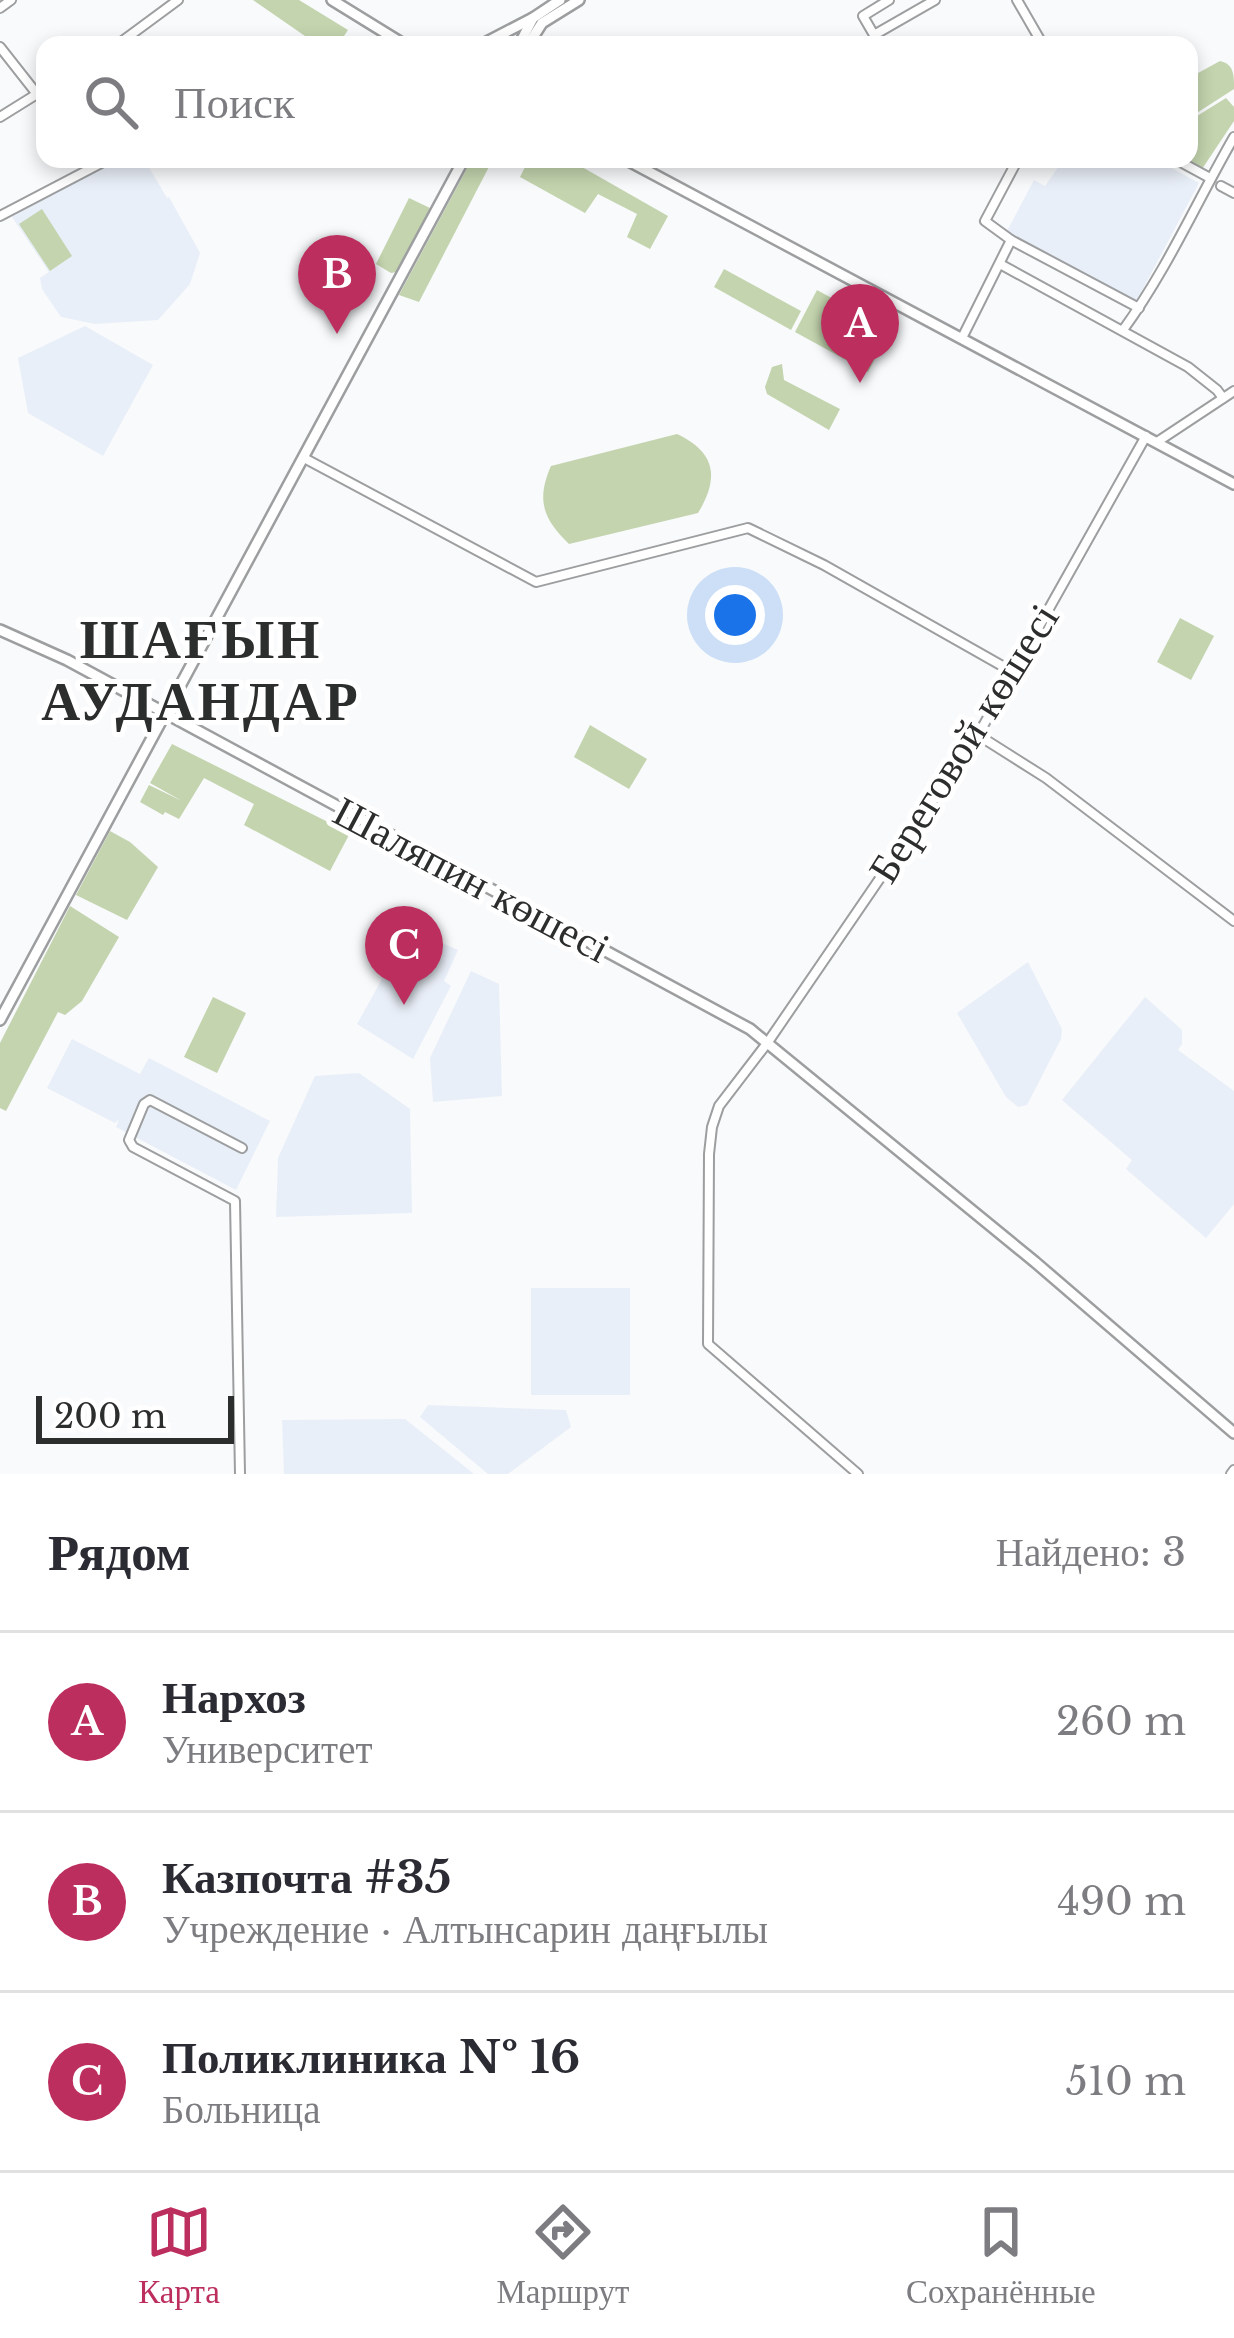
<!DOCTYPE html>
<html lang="ru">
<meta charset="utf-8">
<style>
body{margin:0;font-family:"Libre Baskerville",serif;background:#f7f7f7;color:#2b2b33}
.scale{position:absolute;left:36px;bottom:30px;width:198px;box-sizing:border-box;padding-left:12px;border:6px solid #2c2d2d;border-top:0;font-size:33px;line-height:42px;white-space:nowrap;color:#2c2d2d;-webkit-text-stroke:9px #fff;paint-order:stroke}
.you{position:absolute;left:735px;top:615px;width:42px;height:42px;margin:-30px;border:9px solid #fff;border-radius:50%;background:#1a73e8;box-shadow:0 0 0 18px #1a73e833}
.badge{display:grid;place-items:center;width:78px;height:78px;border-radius:50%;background:#bc2e5e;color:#fff;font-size:39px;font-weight:700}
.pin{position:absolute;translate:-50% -99px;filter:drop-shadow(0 3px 6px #0008)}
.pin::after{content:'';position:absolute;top:63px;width:42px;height:36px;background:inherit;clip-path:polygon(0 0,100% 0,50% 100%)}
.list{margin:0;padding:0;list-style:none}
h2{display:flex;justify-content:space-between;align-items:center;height:156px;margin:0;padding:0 48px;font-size:51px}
h2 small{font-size:39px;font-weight:400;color:#7c7c81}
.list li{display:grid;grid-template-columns:78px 1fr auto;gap:36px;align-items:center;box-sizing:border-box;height:180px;padding:0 48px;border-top:3px solid #e1e1e2}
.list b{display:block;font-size:45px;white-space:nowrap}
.list p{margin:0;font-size:39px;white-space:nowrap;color:#7c7c81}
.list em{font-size:39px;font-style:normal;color:#7c7c81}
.icon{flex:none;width:66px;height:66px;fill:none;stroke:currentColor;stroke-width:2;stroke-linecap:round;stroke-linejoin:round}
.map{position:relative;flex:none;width:1234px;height:1474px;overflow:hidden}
.search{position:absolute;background:#fff;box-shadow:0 6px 18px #0003;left:36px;right:36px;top:36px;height:132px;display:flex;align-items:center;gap:30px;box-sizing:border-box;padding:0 42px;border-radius:24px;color:#7c7c81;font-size:45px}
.sheet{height:696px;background:#fff}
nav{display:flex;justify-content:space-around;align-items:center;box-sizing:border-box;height:168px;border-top:3px solid #e1e1e2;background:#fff;font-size:33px;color:#7c7c81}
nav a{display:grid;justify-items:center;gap:6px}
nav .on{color:#bc2e5e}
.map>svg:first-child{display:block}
.built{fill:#e9eff8}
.green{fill:#c3d4ae}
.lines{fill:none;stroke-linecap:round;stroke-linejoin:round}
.street-casing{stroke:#9c9e9f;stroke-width:12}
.secondary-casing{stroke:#9c9e9f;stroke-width:14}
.street{stroke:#fff;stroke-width:8}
.secondary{stroke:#fff;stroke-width:9}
.labels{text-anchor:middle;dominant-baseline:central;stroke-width:10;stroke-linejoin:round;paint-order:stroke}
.street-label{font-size:42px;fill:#2c2d2d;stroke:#fff}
.district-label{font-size:54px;font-weight:bold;letter-spacing:3px;fill:#2c2d2d;stroke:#fff}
</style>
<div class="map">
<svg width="1234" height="1474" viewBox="0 0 1234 1474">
<rect width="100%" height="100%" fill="#f9fafc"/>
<g class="built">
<path d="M114 159H144L167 198 169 197 200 253 190 284 158 320 95 324 61 317 42 289 40 278 49 272 12 217Z"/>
<path d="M1064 159H1155L1199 183 1136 302 1007 231 1034 180 1045 186Z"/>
<path d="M85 326 153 365 103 456 28 413 18 358Z"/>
<path d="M410 929 458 950 444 981 451 986 413 1059 357 1024Z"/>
<path d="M1028 962 1062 1029 1061 1039 1027 1105 1018 1107 1006 1097 957 1013Z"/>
<path d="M471 971 499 984 502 1096 433 1102 430 1058Z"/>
<path d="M1145 997 1182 1030V1044L1178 1050 1234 1091V1204L1206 1238 1126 1169 1132 1160 1062 1100Z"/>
<path d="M72 1039 140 1074 149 1058 270 1121 236 1190 116 1127 119 1119 115 1123 47 1088Z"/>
<path d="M359 1073 410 1109 412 1213 276 1217 278 1158 315 1076Z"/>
<rect x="531" y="1288" width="99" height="107"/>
<path d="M428 1405 566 1410 571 1427 508 1474H488L420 1417Z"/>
<path d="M405 1419 474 1474H284L282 1420Z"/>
</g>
<g class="green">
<path d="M253 0H299L348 30 338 45H318Z"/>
<path d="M1220 61C1234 64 1234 75 1234 89L1189 118V78Z"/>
<path d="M1226 98 1234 107V121L1202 169 1184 159H1189V121Z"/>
<path d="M472 159H493L419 302 399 295Z"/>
<path d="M529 159H568L668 216 650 249 627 237 637 214 598 194 585 213 520 177Z"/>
<path d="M409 198 430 208 397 272 391 273 376 264Z"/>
<path d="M42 209 72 256 50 271 19 224Z"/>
<path d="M724 269 801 311 791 330 714 287Z"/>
<path d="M817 290 890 330 868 372 795 332Z"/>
<path d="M782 364 784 380 840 409 829 430 767 394 765 387 772 367Z"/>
<path d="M677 434C715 452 720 477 698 513L569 544C543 519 536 500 551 466Z"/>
<path d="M1180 618 1214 636 1191 680 1157 662Z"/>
<path d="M590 725 647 759 629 789 574 757Z"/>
<path d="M172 744 350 833 330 871 244 825 254 804 204 778 179 819 165 812 163 815 140 802 149 785 182 801 150 783Z"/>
<path d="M110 831 130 842 158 867 127 920 76 895Z"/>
<path d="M70 906 119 937 82 1001 65 1015 58 1012 6 1111 0 1108V1043Z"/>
<path d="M213 997 246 1013 217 1073 184 1057Z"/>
</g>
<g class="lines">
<g class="street-casing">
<g id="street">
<path d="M889 0 863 16 874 35 935 0"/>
<path d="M1017 0 1043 45"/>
<path d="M0 8 11 0"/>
<path d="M117 45 178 0"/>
<path d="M0 47 37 94"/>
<path d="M0 117 45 89"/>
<path d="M1175 159 1210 178"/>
<path d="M1221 186 1234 193"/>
<path d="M0 216 109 159"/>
<path d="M1011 240 1139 308"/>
<path d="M1000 264 1188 367 1217 390 1223 398"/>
<path d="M1123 330C1167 270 1197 201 1234 137"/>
<path d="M962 338 1011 240 985 221 1018 159"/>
<path d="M1157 442 1234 391"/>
<path d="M304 458 536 582 748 528 824 565 1013 672"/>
<path d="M978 735 1046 778 1234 921"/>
<path d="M240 1474 235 1201 133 1147 129 1140 144 1104 150 1100 242 1148"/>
<path d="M858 1474 708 1344 709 1154 712 1127 719 1106 768 1042 978 735 1146 436"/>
<path d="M1231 1474 1234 1470"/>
</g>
</g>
<g class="secondary-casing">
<g id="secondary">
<path d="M332 0 405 45"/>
<path d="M481 45 533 18"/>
<path d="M519 45 533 18 560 0"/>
<path d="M528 45 542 23 579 0"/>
<path d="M625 159 1234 484"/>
<path d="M0 630 67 660 750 1029 1035 1262 1234 1433"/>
<path d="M0 1020 464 159"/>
</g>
</g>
<use href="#street" class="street"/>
<use href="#secondary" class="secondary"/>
</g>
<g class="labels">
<g class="street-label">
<text transform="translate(963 743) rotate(-58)">Береговой көшесі</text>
<text transform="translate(472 879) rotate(28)">Шаляпин көшесі</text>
</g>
<g class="district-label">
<text x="201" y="639">ШАҒЫН<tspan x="201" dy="62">АУДАНДАР</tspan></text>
</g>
</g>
</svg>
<div class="scale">200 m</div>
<div class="you"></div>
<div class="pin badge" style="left:860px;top:383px">A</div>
<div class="pin badge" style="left:337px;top:334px">B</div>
<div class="pin badge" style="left:404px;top:1005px">C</div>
<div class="search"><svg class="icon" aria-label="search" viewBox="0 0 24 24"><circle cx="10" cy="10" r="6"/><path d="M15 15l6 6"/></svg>Поиск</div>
</div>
<section class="sheet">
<h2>Рядом<small>Найдено: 3</small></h2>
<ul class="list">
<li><span class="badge">A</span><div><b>Нархоз</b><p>Университет</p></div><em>260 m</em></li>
<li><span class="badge">B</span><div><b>Казпочта #35</b><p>Учреждение · Алтынсарин даңғылы</p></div><em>490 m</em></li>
<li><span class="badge">C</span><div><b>Поликлиника № 16</b><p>Больница</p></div><em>510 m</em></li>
</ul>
</section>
<nav>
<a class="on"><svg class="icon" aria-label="map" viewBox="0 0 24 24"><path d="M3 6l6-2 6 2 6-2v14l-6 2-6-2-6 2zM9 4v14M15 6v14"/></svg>Карта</a>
<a><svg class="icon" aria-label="directions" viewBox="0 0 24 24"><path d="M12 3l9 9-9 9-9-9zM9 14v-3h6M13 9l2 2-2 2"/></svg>Маршрут</a>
<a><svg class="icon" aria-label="saved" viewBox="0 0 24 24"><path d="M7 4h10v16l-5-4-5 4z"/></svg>Сохранённые</a>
</nav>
